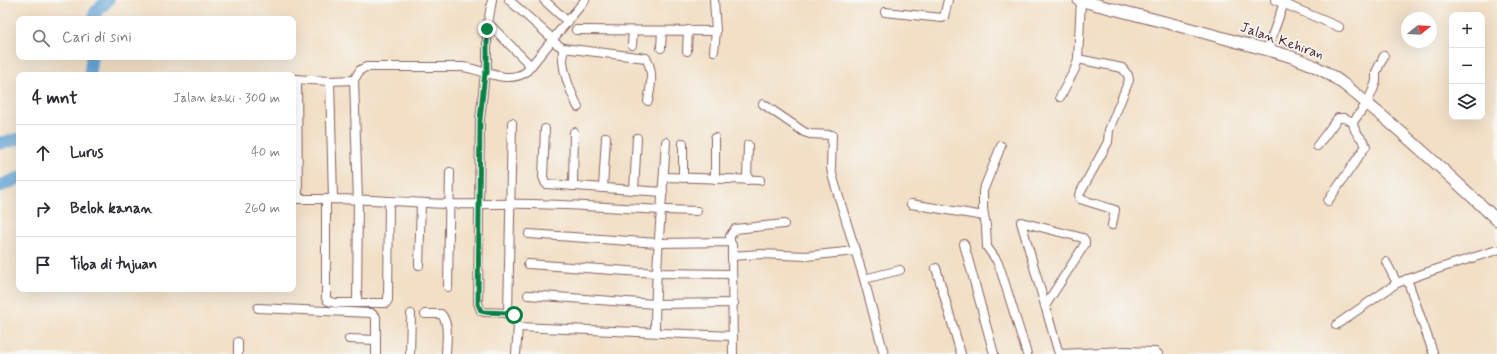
<!DOCTYPE html>
<html lang="id">
<meta charset="utf-8">
<style>
body{margin:0;font-family:Mynerve,sans-serif;background:#f2f2f3;color:#2b2b33}
.controls{position:absolute;right:12px;top:12px;display:grid;overflow:hidden;border-radius:8px;box-shadow:0 4px 16px #0002}
.controls button{width:36px;height:36px;display:grid;place-items:center;padding:0;border:0;border-bottom:1px solid #e1e1e2;background:#fff;color:#2b2b33;font:20px sans-serif}
.compass{position:absolute;left:1401px;top:12px;width:36px;height:36px;border-radius:50%;background:#fff;box-shadow:0 4px 16px #0002;rotate:72deg}
.stop{position:absolute;width:12px;height:12px;margin:-9px;border:3px solid #0b8043;border-radius:50%;background:#fff}
.stop.end{background:#0b8043;border-color:#fff;box-shadow:0 1px 4px #0008}
.list{margin:0;padding:0;list-style:none}
h2{display:flex;justify-content:space-between;align-items:center;height:52px;margin:0;padding:0 16px;font-size:17px}
h2 small{font-size:13px;font-weight:400;color:#7c7c81}
.list li{display:grid;grid-template-columns:26px 1fr auto;gap:12px;align-items:center;box-sizing:border-box;height:56px;padding:0 16px;border-top:1px solid #e1e1e2}
.list b{display:block;font-size:15px;white-space:nowrap}
.list em{font-size:13px;font-style:normal;color:#7c7c81}
.icon{flex:none;width:22px;height:22px;fill:none;stroke:currentColor;stroke-width:2;stroke-linecap:round;stroke-linejoin:round}
.map{position:relative;flex:none;width:1497px;height:354px;overflow:hidden}
.search{position:absolute;background:#fff;box-shadow:0 4px 16px #0002;left:16px;top:16px;width:280px;height:44px;display:flex;align-items:center;gap:10px;box-sizing:border-box;padding:0 14px;border-radius:8px;color:#7c7c81;font-size:15px}
.panel{position:absolute;background:#fff;box-shadow:0 4px 16px #0002;left:16px;top:72px;width:280px;height:220px;border-radius:8px}
.map>svg:first-child{display:block}
.lines{fill:none;stroke-linecap:round;stroke-linejoin:round}
.river{stroke:#61a3d5;stroke-width:13}
.street-casing{stroke:#856261;stroke-width:10}
.secondary-casing{stroke:#856261;stroke-width:13}
.street{stroke:#fff;stroke-width:8}
.secondary{stroke:#fff;stroke-width:11}
.route{stroke:#0b8043;stroke-width:5}
.labels{text-anchor:middle;dominant-baseline:central;stroke-width:3.5;stroke-linejoin:round;paint-order:stroke}
.street-label{font-size:14px;fill:#4a1f2b;stroke:#f6f6f2}
</style>
<div class="map">
<svg width="1497" height="354" viewBox="0 0 1497 354">
<rect width="100%" height="100%" fill="#f6f6f2"/>
<filter id="ink" filterUnits="userSpaceOnUse"><feTurbulence type="fractalNoise" baseFrequency=".025" numOctaves="2"/><feDisplacementMap in="SourceGraphic" scale="8" xChannelSelector="R" yChannelSelector="G"/><feConvolveMatrix kernelMatrix="1 2 1 2 8 2 1 2 1" color-interpolation-filters="sRGB"/></filter>
<filter id="wash" filterUnits="userSpaceOnUse"><feTurbulence type="fractalNoise" baseFrequency=".012" numOctaves="4" result="noise"/><feDisplacementMap in="SourceGraphic" scale="16" xChannelSelector="R" yChannelSelector="G"/><feGaussianBlur stdDeviation="0.9" result="paint"/><feColorMatrix in="noise" values="0 0 0 0 0 0 0 0 0 0 0 0 0 0 0 0 0 1.4 0 .05"/><feComposite in="paint" operator="in"/></filter>
<g filter="url(#wash)">
<rect width="100%" height="100%" fill="#f2dfc5"/>
<g class="lines">
<g class="river">
<path d="M94 19 95 13 108 0"/>
<path d="M90 75 92 57"/>
<path d="M0 143 19 139"/>
<path d="M0 186 19 178"/>
</g>
</g>
</g>
<g filter="url(#ink)">
<g class="lines">
<g class="street-casing">
<g id="street">
<path d="M509 0 553 39"/>
<path d="M544 0 568 22"/>
<path d="M1275 0 1339 27"/>
<path d="M885 12 942 18 944 17 948 0"/>
<path d="M488 23 531 66"/>
<path d="M576 30 716 31"/>
<path d="M552 41 563 48 646 58C654 72 651 86 648 101"/>
<path d="M632 45 633 31"/>
<path d="M563 48C561 69 569 88 578 107"/>
<path d="M661 48 662 31"/>
<path d="M1267 50 1285 0"/>
<path d="M687 51 688 30"/>
<path d="M714 51 716 31 714 0"/>
<path d="M1078 59 1122 68 1128 75 1129 80 1109 130 1108 142 1079 195 1080 199 1115 210 1112 225"/>
<path d="M485 73 480 120 478 303 481 311 484 312 508 313 514 315 518 327 516 354"/>
<path d="M487 73V29L492 0"/>
<path d="M293 79 330 81 354 80"/>
<path d="M297 79 298 199"/>
<path d="M330 81 333 199"/>
<path d="M1060 97 1075 69 1078 59 1081 0"/>
<path d="M763 104 804 132 810 134 832 135 831 168 833 178 864 279 884 354"/>
<path d="M545 129 543 177 546 184 663 192"/>
<path d="M1001 146 983 191V209L986 226 987 247 997 261 1001 271 1027 354"/>
<path d="M1317 146 1338 118H1344L1353 122"/>
<path d="M664 177 760 180"/>
<path d="M683 178V143"/>
<path d="M715 179V138"/>
<path d="M747 180 748 145"/>
<path d="M573 186 574 132"/>
<path d="M603 188 606 137"/>
<path d="M634 190 637 138"/>
<path d="M293 199H326"/>
<path d="M389 201 388 300 386 303H335L328 301 326 298V199C366 199 407 202 447 204 476 205 504 203 532 204 587 205 642 210 697 211"/>
<path d="M1328 201 1366 146C1362 136 1354 135 1353 122L1367 103 1373 90 1376 81V72L1384 56"/>
<path d="M911 204 984 216"/>
<path d="M529 234 658 243 730 242 732 245V256L733 354"/>
<path d="M730 242V236L735 229 784 224"/>
<path d="M964 244 994 354"/>
<path d="M732 256 761 254 806 256 855 251"/>
<path d="M1386 262 1397 283"/>
<path d="M528 264 656 273 732 274"/>
<path d="M419 265 421 203"/>
<path d="M936 268 961 354"/>
<path d="M864 279 900 270"/>
<path d="M1407 279 1433 352"/>
<path d="M448 287 450 172"/>
<path d="M528 295 655 304 734 303"/>
<path d="M357 302 358 200 354 80 360 70 366 67H462C483 69 506 85 526 72L585 0"/>
<path d="M1045 306 1085 244V241L1083 238 1021 222 1059 354"/>
<path d="M258 308 371 313 376 317V354"/>
<path d="M508 313 512 123"/>
<path d="M425 314H441C450 323 446 343 446 354"/>
<path d="M1336 325 1397 283 1431 271 1497 250"/>
<path d="M518 327 733 336"/>
<path d="M655 332C655 268 662 205 666 142"/>
<path d="M349 339 376 340"/>
<path d="M238 354V342"/>
<path d="M410 354 411 314"/>
<path d="M1060 354 1125 351 1155 352 1158 354"/>
</g>
</g>
<g class="secondary-casing">
<path id="secondary" d="M1079 0C1131 14 1183 26 1234 41 1263 49 1294 55 1320 69 1341 80 1358 96 1376 111 1418 145 1457 183 1497 220"/>
</g>
<use href="#street" class="street"/>
<use href="#secondary" class="secondary"/>
</g>
</g>
<g class="lines" filter="url(#ink)">
<path class="route" d="M487 29V73H485L480 120 478 304 481 311 484 312 508 313 514 315"/>
</g>
<g class="labels">
<g class="street-label">
<text transform="translate(1282 41) rotate(19)">Jalan Kehiran</text>
</g>
</g>
</svg>
<div class="controls">
<button>+</button>
<button>−</button>
<button><svg class="icon" aria-label="layers" viewBox="0 0 24 24"><path d="M12 4l9 5-9 5-9-5zM3 14l9 5 9-5"/></svg></button>
</div>
<svg class="compass" viewBox="-18 -18 36 36"><path d="M0-13l5 13h-10z" fill="#e53935"/><path d="M0 13l5-13h-10z" fill="#7c7c81"/></svg>
<div class="stop" style="left:514px;top:315px"></div>
<div class="stop end" style="left:487px;top:29px"></div>
<div class="search"><svg class="icon" aria-label="search" viewBox="0 0 24 24"><circle cx="10" cy="10" r="6"/><path d="M15 15l6 6"/></svg>Cari di sini</div>
<section class="panel">
<h2>4 mnt<small>Jalan kaki · 300 m</small></h2>
<ul class="list">
<li><svg class="icon" aria-label="ahead" viewBox="0 0 24 24"><path d="M12 20V5M6 11l6-6 6 6"/></svg><div><b>Lurus</b></div><em>40 m</em></li>
<li><svg class="icon" aria-label="right" viewBox="0 0 24 24"><path d="M7 20v-9h11M14 6l5 5-5 5"/></svg><div><b>Belok kanan</b></div><em>260 m</em></li>
<li><svg class="icon" aria-label="arrive" viewBox="0 0 24 24"><path d="M6 21V4h12l-3 4 3 4H6"/></svg><div><b>Tiba di tujuan</b></div></li>
</ul>
</section>
</div>
